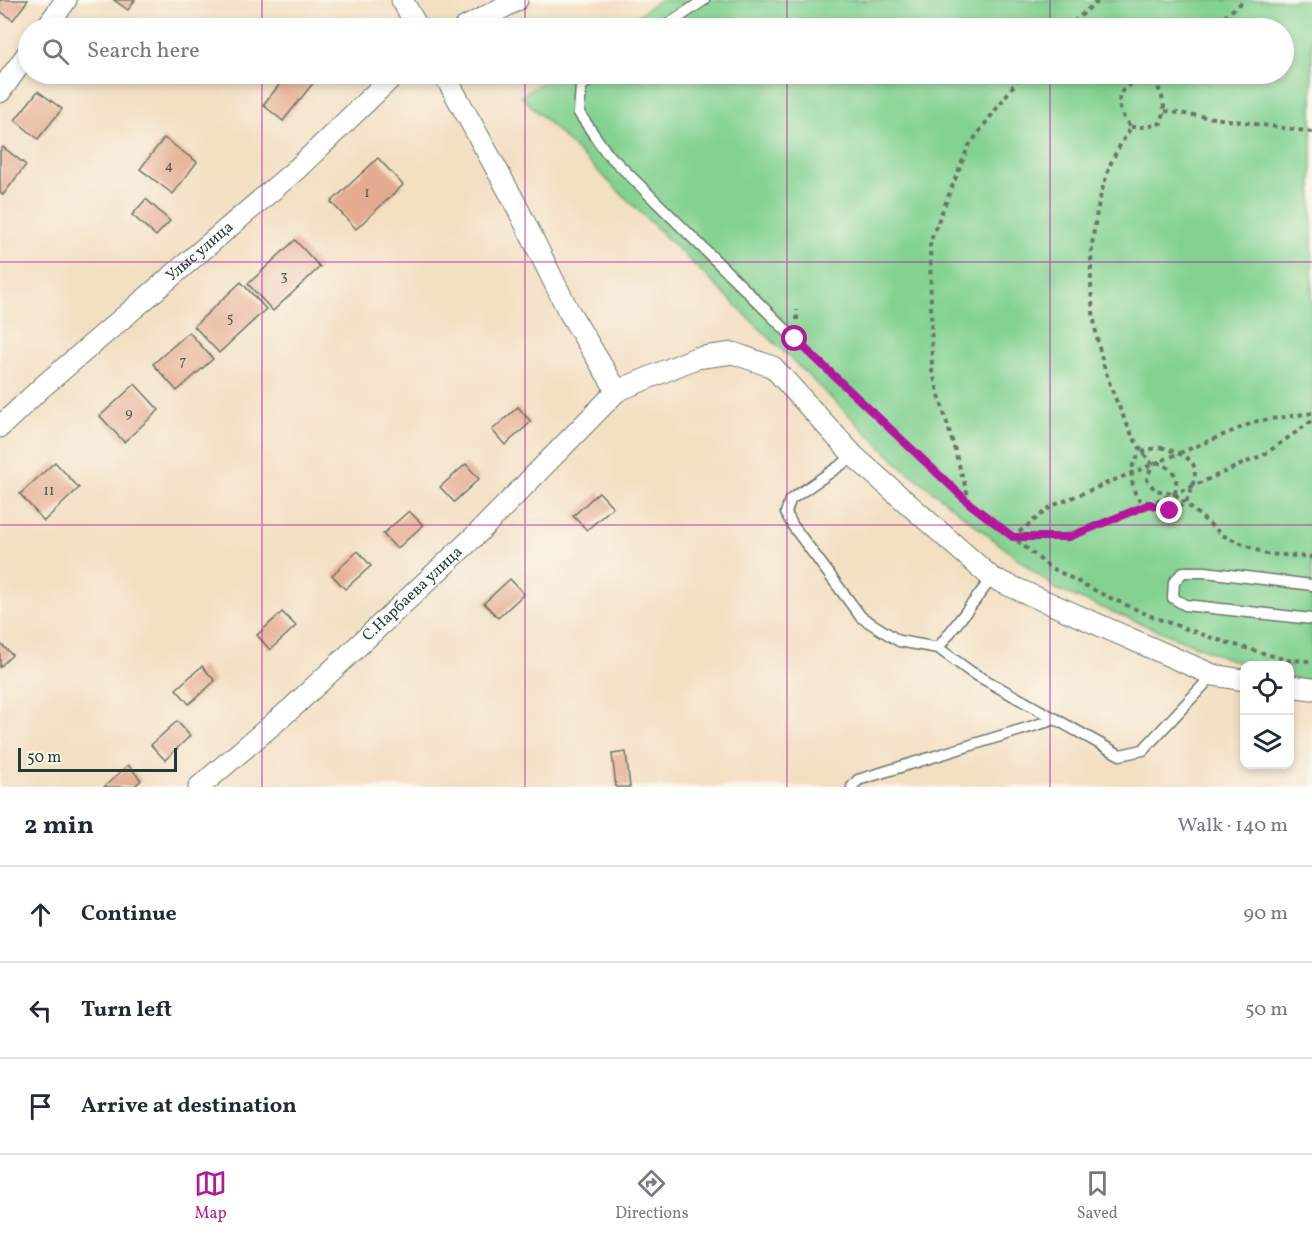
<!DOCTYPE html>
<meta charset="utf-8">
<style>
body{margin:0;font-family:Vollkorn,serif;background:#f6f6f7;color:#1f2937}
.controls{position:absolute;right:18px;bottom:18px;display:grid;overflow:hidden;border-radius:12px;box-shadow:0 3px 9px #0003}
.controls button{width:54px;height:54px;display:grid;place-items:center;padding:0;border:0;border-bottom:2px solid #e0e1e3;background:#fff;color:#1f2937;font:30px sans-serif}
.scale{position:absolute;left:18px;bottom:15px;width:159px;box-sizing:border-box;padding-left:6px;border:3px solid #1f3d34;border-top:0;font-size:16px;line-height:21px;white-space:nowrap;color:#1f3d34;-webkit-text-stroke:4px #fbf7ec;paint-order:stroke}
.stop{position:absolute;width:18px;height:18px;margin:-14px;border:4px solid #b5179e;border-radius:50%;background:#fff}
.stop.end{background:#b5179e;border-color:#fff;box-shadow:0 2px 6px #0008}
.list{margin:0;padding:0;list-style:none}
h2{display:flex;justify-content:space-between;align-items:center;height:78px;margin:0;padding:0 24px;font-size:26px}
h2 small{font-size:20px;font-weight:400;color:#747a83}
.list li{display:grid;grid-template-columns:39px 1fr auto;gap:18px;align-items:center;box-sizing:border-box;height:96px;padding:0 24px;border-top:2px solid #e0e1e3}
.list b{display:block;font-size:22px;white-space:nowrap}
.list em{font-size:20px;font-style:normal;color:#747a83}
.icon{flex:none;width:33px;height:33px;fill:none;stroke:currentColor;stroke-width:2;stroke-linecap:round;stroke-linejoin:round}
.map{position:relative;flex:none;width:1312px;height:787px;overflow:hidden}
.search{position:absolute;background:#fff;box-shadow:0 3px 9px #0003;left:18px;right:18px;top:18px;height:66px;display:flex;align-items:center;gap:15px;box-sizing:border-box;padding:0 21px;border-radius:33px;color:#747a83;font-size:22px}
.sheet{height:366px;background:#fff}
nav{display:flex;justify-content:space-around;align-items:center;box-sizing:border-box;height:84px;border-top:2px solid #e0e1e3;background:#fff;font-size:16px;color:#747a83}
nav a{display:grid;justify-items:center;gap:3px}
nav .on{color:#b5179e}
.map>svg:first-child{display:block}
.green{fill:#83d292;stroke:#518863;stroke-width:1.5}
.building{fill:#e4ab90}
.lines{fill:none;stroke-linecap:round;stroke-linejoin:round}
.lane-casing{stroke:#697666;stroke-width:13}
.street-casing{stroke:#697666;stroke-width:23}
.path{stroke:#697666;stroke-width:4;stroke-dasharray:4.5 4.5;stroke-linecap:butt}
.lane{stroke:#fff;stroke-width:10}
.street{stroke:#fff;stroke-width:21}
.route{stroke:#b5179e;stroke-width:8}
.grid{fill:none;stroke:#b5179e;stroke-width:1.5;stroke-opacity:0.55}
.labels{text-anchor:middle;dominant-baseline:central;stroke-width:4.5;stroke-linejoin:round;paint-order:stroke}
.number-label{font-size:14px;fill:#50584b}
.street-label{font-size:16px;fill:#1f3d34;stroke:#fbf7ec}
</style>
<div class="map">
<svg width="1312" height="787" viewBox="0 0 1312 787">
<rect width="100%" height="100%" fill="#fbf7ec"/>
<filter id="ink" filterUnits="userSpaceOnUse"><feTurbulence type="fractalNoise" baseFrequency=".0167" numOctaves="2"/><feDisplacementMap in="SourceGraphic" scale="12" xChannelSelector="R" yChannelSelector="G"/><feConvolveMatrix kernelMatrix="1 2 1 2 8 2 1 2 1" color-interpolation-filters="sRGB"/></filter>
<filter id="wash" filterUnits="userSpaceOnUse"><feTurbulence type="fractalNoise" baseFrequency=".008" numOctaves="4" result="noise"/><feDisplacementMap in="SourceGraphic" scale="24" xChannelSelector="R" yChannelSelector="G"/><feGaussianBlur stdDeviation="1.35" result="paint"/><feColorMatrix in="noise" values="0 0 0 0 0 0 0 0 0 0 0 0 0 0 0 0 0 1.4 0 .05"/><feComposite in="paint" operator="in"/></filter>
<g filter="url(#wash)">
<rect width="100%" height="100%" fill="#f3dfc2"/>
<path class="green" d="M660 0H1312V681L1290 678V666L1248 665 1234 661 1056 589 901 466 521 96 554 74H1284V28H619Z"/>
<g id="blocks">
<g class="building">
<path d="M0 0H28L13 20 0 11Z"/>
<path d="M114 0H135L128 10Z"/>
<path d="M288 74H314L318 77 283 121 263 105Z"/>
<path d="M38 91 62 109 38 139 15 120Z"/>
<path d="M164 138 197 162 173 194 140 169Z"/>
<path d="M3 147 26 165 3 195 0 192V151Z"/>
<path d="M378 158 403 185 356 229 331 202Z"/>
<path d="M146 199 170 221 156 236 132 215Z"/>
<path d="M295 240 320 267 273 311 248 284Z"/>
<path d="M241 282 266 309 219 353 194 326Z"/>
<path d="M189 332 213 359 177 391 153 364Z"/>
<path d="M135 384 159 410 124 442 100 416Z"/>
<path d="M518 407 531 422 505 445 492 430Z"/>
<path d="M55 462 79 488 44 521 20 494Z"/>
<path d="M466 464 479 479 454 502 440 487Z"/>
<path d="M599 492 613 507 587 530 573 516Z"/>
<path d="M409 511 423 525 397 549 383 534Z"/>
<path d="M358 551 371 566 345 589 332 575Z"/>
<path d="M510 579 524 594 498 618 484 603Z"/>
<path d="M282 612 296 626 270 650 257 635Z"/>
<path d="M0 643 12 655 0 667Z"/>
<path d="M202 666 215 681 189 704 176 689Z"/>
<path d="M177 721 190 736 165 760 151 745Z"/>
<path d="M626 752 630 787H616L612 754Z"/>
<path d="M128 765 141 780 134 787H104Z"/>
</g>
</g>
</g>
<g filter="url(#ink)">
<use href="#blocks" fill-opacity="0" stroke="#697666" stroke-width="1.5"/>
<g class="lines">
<g class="lane-casing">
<g id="lane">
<path d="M663 28 704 0"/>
<path d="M599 74 581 86 579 113 606 152 795 339"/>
<path d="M854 456 790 500 786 513 793 526 861 617 899 641 938 648 971 672 1120 755 1143 750 1213 675"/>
<path d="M1312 585 1205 572H1183L1174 582 1173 598 1185 605 1312 619"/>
<path d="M938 648 992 578"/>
<path d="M852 787 858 780 1056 719"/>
</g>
</g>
<g class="street-casing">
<g id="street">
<path d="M402 0 418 28"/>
<path d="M46 28 66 0"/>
<path d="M464 28 517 0"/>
<path d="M444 74 513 199 568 310 617 391 696 358 733 353 773 367 854 456 992 578 1213 675 1244 680"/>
<path d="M0 92 28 53"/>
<path id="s1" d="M0 427 41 388 298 168 395 74"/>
<path d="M1290 686 1312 689"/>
<path id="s2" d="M199 787 293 707 478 533 617 391"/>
</g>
</g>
<g class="path">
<path d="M1067 28 1094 4 1103 0"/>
<path d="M1210 28 1245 0"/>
<path d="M1163 74 1156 83C1148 82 1139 82 1131 85 1111 92 1120 116 1131 127 1124 139 1116 151 1111 163 1081 242 1085 333 1120 409 1130 432 1136 445 1152 464L1147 480 1155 490 1175 494 1222 535 1266 554 1312 557"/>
<path d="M1165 111 1312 132"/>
<path d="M1131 127H1146L1161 123C1167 107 1163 98 1156 83"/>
<path d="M797 320V310"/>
<path d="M805 347 970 504 1013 537H1069L1193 486 1265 454 1312 421"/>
<path d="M1312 413 1257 421 1052 506 1013 537 1048 566 1104 595 1153 617 1215 639 1287 660 1312 661"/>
<path d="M1161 447C1200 460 1201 465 1186 503L1170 511 1137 498C1131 484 1127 463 1142 453 1146 449 1155 449 1161 447Z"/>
<path d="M1157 462C1174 470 1179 474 1175 493"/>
<path d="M970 503 932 371 930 242 968 147 1022 74"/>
</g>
<use href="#lane" class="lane"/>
<use href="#street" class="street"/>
</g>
</g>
<g class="lines" filter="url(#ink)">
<path class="route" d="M795 339 970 504 1013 537H1069L1150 504 1170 511"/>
</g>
<path class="grid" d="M262 0V28M525 0V28M787 0V28M1050 0V28M262 74V787M525 74V787M787 74V787M1050 74V787M0 262H1312M0 525H1312"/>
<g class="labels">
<g class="number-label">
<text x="169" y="166">4</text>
<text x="367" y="193">1</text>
<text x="284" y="276">3</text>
<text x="230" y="318">5</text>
<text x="183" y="361">7</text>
<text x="129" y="413">9</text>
<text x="49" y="491">11</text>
</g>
<g class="street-label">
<text stroke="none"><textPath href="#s1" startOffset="266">Улыс улица</textPath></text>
<text stroke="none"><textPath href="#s2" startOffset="288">С.Нарбаева улица</textPath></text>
</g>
</g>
</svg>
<div class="controls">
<button><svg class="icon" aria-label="locate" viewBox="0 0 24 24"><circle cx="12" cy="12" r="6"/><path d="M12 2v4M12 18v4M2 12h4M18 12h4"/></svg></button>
<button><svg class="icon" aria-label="layers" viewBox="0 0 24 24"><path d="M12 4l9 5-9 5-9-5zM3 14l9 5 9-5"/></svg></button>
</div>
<div class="scale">50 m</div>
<div class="stop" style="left:795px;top:339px"></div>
<div class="stop end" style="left:1170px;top:511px"></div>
<div class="search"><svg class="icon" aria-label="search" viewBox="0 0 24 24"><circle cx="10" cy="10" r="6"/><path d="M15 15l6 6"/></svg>Search here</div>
</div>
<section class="sheet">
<h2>2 min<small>Walk · 140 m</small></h2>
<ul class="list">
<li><svg class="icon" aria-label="ahead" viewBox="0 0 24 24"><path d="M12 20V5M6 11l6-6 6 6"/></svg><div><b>Continue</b></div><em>90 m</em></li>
<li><svg class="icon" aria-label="left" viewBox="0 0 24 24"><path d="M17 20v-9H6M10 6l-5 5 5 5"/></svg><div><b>Turn left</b></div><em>50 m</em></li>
<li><svg class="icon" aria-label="arrive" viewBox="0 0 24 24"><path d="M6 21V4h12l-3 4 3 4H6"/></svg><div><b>Arrive at destination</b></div></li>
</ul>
</section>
<nav>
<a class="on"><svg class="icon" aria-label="map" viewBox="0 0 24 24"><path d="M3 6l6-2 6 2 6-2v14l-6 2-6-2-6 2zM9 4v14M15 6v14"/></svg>Map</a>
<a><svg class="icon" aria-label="directions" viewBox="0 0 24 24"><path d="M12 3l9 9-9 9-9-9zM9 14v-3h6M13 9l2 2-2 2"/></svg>Directions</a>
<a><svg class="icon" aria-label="saved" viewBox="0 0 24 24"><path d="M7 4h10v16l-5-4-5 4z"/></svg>Saved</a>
</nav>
